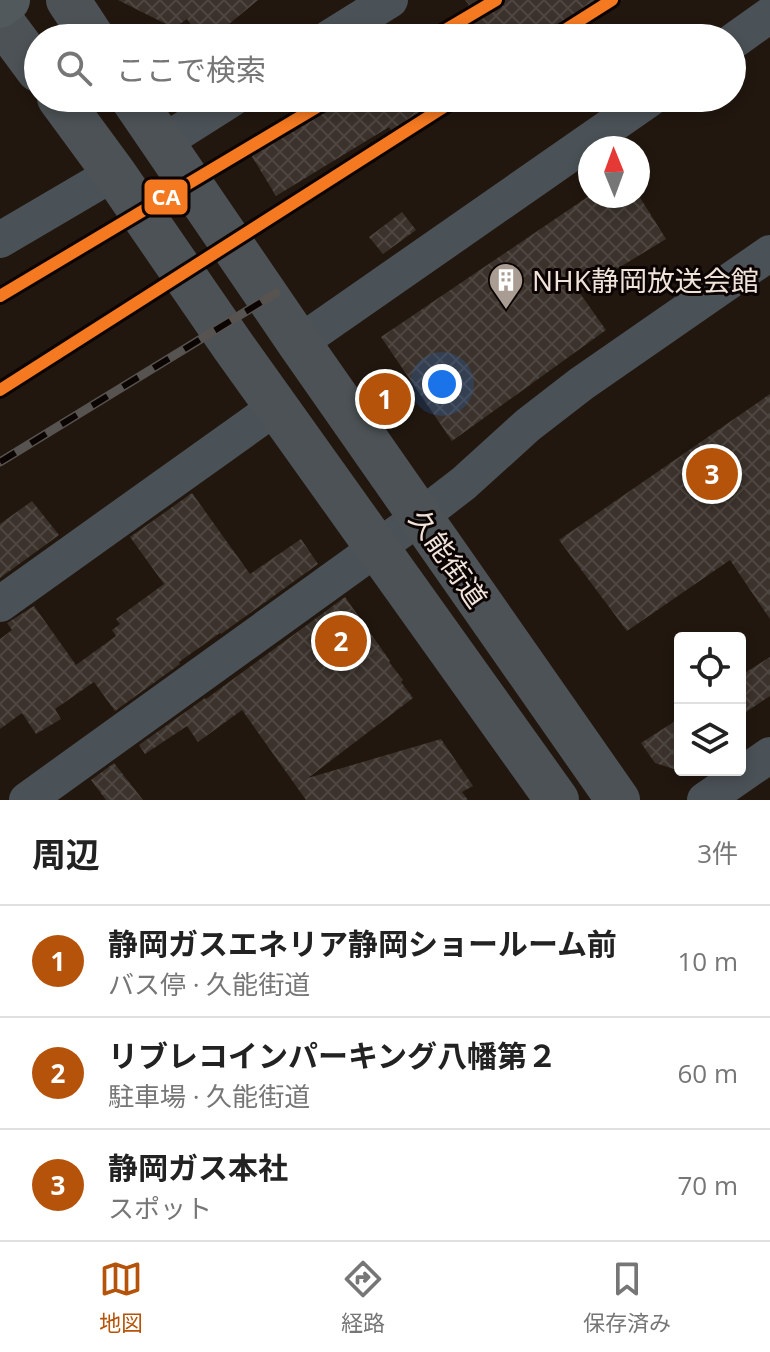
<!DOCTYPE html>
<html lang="ja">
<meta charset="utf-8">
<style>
body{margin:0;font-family:"Open Sans","Noto Sans JP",sans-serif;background:#f2f2f2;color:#222}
.controls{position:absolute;right:24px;bottom:24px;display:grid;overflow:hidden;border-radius:8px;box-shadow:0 4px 12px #0003}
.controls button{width:72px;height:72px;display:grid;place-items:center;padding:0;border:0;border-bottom:2px solid #e0e0e0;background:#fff;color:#222;font:40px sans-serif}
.compass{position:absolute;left:578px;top:136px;width:72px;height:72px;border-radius:50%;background:#fff;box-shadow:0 4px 12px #0003;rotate:359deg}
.you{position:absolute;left:442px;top:384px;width:28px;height:28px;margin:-20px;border:6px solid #fff;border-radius:50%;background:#1a73e8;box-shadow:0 0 0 12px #1a73e833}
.badge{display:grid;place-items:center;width:52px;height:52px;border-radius:50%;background:#b45309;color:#fff;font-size:26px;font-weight:700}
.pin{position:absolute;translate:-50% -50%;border:4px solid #fff;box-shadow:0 2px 8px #0006}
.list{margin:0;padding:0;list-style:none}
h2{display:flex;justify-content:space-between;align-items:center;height:104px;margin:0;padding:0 32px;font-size:34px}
h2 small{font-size:26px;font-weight:400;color:#767676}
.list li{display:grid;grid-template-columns:52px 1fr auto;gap:24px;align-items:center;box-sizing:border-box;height:112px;padding:0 32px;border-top:2px solid #e0e0e0}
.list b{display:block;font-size:30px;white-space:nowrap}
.list p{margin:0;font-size:26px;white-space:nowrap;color:#767676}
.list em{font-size:26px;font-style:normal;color:#767676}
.icon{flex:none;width:44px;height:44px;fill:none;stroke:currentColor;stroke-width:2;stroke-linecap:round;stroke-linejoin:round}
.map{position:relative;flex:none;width:770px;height:800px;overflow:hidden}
.search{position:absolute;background:#fff;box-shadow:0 4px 12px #0003;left:24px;right:24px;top:24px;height:88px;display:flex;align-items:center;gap:20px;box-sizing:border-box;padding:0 28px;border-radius:44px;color:#767676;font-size:30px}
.sheet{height:440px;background:#fff}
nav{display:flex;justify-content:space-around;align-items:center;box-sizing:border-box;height:112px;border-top:2px solid #e0e0e0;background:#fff;font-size:22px;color:#767676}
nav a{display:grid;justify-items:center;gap:4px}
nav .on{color:#b45309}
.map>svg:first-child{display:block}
.building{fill:url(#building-cross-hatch)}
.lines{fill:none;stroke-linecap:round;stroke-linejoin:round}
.minor{stroke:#4b5257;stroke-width:36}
.major{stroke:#4c5255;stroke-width:44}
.highway{stroke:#51595c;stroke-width:44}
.rail-casing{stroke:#565350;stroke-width:9}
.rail{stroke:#0b0402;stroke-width:6;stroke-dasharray:18;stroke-linecap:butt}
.rail-1-casing{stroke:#0b0402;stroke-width:18}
.rail-1{stroke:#f47921;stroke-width:12}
.labels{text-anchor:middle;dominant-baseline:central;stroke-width:6;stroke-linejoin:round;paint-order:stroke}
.poi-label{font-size:28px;fill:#f0e3da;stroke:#0b0402;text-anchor:start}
.street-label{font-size:28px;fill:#f0e3da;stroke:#0b0402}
.line-badge{stroke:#0b0402;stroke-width:3}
.badge-label{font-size:22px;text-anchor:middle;font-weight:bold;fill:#fff}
</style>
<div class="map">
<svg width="770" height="800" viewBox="0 0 770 800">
<defs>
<pattern id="building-cross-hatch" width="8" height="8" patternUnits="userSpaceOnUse" patternTransform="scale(2)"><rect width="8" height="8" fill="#3b322c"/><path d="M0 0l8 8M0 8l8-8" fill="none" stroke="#4e4640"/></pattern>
</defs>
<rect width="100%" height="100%" fill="#21170f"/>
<g class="building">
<path d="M118 0H258L212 38H201L187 19 174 28Z"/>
<path d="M465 0H622L558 38H489L480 25 461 38H431L469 5Z"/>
<path d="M322 98H454L394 135 389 127 276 196 248 150 289 125 286 120Z"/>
<path d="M589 196H639L666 239 579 292 606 330 452 441 381 337Z"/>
<path d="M402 212 416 230 383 254 369 237Z"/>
<path d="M770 394V619L730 560 627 631 559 540Z"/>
<path d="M192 493 250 574 301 539 318 564 221 634 220 633 179 662 180 664 115 711 94 682 55 709 61 719 36 734 22 713 0 729V639L12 630 7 623 34 606 76 665 116 636 112 630 120 624 116 619 164 584 130 537Z"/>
<path d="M32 501 59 535 0 578V524Z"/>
<path d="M345 597 390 661 389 662 403 680 401 682 413 698 308 778 441 739 473 786 462 792 468 800H306L242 710 198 742 187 726 145 754 139 745 205 698 206 699Z"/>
<path d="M770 657V696L740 716V676Z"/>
<path d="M680 718V771L655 763 641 743Z"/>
<path d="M114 763 143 800H106L91 780Z"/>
</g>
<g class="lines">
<g class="minor">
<path d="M329 38 390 0"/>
<path d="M732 42 770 15"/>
<path d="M162 143 233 98"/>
<path d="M0 240 114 173"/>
<path d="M299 343 651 98"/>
<path d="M0 604 276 407"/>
<path d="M27 800 420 517 464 483 528 425 581 384 770 253"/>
<path d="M705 800 770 755"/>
</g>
<g class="major">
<path d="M68 0 93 38"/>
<path d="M0 19 38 70"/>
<path d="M59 98 114 173 233 346 557 800"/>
<path d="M132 98 299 343 618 800"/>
</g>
<path class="highway" d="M0 6 8 0"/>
<g class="rail-casing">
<path id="rail" d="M0 462 276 293"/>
</g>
<use href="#rail" class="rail"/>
<g class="rail-1-casing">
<g id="rail-1">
<path d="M432 38 496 0"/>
<path d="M552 38 612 0"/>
<path d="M0 296 332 98"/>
<path d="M0 390 458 98"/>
</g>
</g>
<use href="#rail-1" class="rail-1"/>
</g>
<defs>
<g id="building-pin" transform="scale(1.8)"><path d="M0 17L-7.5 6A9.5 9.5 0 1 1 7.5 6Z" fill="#a89c93" stroke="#0b0402"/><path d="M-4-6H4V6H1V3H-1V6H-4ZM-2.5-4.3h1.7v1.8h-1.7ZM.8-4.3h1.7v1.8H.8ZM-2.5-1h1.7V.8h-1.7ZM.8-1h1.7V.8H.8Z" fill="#fff"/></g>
</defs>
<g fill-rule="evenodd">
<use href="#building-pin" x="506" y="280"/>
</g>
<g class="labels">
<g class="poi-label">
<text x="532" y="280">NHK静岡放送会館</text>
</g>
<g class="street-label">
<text transform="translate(449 558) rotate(55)">久能街道</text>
</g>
</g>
<rect class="line-badge" x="143" y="178" width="46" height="38" rx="8" fill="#f47921"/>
<g class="badge-label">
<text x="166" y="205">CA</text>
</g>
</svg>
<div class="controls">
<button><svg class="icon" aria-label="locate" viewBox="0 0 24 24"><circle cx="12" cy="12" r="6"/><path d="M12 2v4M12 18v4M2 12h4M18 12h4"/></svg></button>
<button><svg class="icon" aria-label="layers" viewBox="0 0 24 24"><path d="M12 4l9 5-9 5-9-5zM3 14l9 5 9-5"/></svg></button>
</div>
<svg class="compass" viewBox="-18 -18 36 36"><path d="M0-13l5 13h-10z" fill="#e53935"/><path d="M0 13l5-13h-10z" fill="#767676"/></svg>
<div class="you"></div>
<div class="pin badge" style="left:385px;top:399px">1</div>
<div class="pin badge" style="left:341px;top:641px">2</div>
<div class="pin badge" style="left:712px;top:474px">3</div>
<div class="search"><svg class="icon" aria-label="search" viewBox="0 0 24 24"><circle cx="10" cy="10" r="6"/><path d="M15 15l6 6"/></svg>ここで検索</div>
</div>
<section class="sheet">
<h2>周辺<small>3件</small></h2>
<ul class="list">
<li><span class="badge">1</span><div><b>静岡ガスエネリア静岡ショールーム前</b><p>バス停 · 久能街道</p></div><em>10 m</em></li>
<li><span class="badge">2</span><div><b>リブレコインパーキング八幡第２</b><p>駐車場 · 久能街道</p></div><em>60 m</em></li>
<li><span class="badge">3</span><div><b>静岡ガス本社</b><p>スポット</p></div><em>70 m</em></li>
</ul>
</section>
<nav>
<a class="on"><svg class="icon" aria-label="map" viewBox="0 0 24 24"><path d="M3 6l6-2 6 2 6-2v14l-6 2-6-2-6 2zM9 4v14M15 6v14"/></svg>地図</a>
<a><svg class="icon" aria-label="directions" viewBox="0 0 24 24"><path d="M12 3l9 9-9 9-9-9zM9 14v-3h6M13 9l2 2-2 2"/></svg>経路</a>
<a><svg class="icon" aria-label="saved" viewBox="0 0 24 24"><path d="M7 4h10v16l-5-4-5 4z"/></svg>保存済み</a>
</nav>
